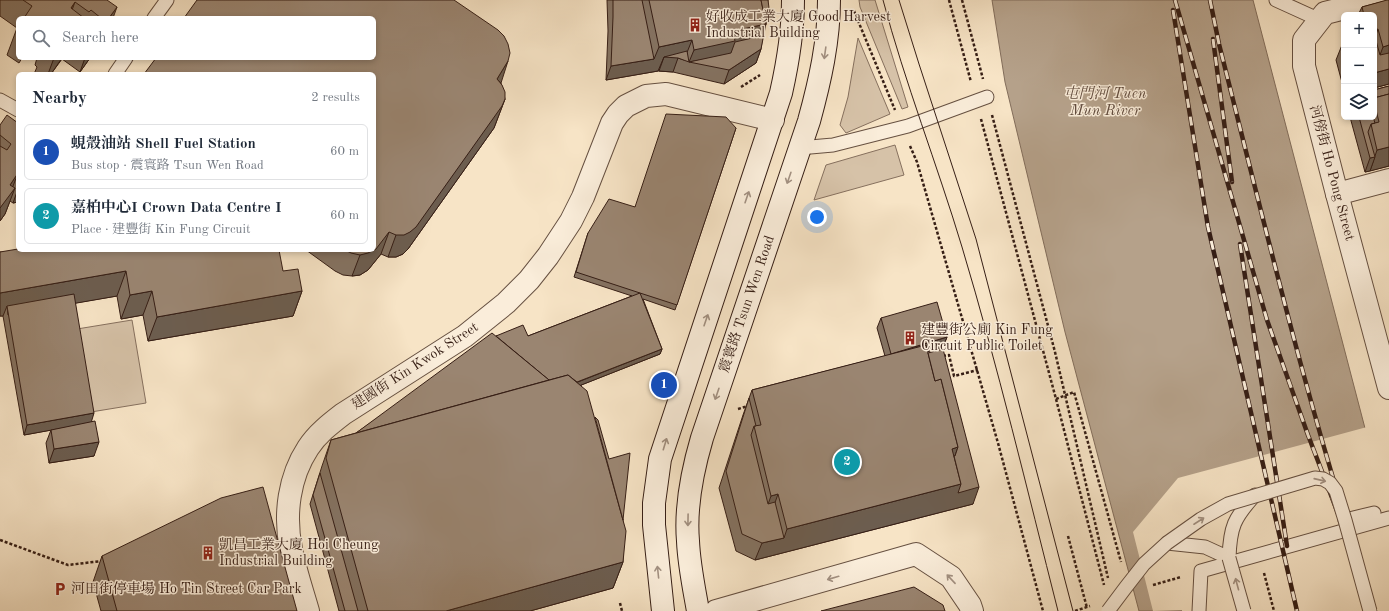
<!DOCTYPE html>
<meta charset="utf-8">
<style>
body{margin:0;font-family:"Old Standard TT","Noto Serif TC",serif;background:#f6f6f7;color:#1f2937}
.controls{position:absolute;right:12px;top:12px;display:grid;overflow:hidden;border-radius:6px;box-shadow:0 2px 6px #0003}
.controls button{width:36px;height:36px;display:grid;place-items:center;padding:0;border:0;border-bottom:1px solid #e0e1e3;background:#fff;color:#1f2937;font:20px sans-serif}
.you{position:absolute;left:817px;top:217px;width:14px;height:14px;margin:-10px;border:3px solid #fff;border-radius:50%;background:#1a73e8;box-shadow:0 0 0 6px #1a73e833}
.badge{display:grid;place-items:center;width:26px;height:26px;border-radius:50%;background:#ea580c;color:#fff;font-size:13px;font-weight:700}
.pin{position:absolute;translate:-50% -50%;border:2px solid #fff;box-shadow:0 1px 4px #0006}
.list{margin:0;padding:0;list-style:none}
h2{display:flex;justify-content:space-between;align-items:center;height:52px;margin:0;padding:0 16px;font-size:17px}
h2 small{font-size:13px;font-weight:400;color:#747a83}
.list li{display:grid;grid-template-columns:26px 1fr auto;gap:12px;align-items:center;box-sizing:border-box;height:56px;margin:0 8px 8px;padding:0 8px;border:1px solid #e0e1e3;border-radius:6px}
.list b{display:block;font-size:15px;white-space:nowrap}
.list p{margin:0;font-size:13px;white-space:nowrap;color:#747a83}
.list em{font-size:13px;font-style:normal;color:#747a83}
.icon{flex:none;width:22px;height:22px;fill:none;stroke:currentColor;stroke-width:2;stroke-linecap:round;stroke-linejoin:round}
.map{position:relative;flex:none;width:1389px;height:611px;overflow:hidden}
.search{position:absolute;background:#fff;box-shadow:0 2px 6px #0003;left:16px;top:16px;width:360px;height:44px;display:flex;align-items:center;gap:10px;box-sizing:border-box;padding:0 14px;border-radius:6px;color:#747a83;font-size:15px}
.panel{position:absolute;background:#fff;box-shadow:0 2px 6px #0003;left:16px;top:72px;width:360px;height:180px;border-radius:6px}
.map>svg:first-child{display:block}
.green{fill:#d6c2a8;stroke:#86705e}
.water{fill:#b5a18a;stroke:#826d5b}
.pier{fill:#f7e4c6}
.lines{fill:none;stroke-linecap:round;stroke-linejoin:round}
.lane-casing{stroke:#665041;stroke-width:15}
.street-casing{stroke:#665041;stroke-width:24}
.secondary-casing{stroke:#361e15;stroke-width:24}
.path{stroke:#361e15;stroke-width:2.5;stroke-dasharray:3 2;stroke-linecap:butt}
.lane{stroke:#faedda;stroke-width:13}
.street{stroke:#faedda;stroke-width:22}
.secondary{stroke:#faedda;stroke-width:22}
.tram{stroke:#361e15;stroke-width:1}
.rail-casing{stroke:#361e15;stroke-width:4.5}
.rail{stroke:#faedda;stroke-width:3;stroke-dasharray:9;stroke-linecap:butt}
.lane-bridge-casing{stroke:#665041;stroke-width:15;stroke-linecap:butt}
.lane-bridge{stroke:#faedda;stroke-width:13}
.wall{fill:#847261;stroke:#361e15}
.shaded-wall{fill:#6c5d4f;stroke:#361e15}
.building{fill:#9a8571;stroke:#361e15}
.oneway{stroke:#a29081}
.labels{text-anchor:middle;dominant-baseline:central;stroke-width:3;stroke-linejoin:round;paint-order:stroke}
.poi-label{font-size:14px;fill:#361e15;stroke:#faedda;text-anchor:start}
.street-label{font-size:14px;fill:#361e15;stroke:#faedda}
.water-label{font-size:15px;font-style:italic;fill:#624c3e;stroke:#faedda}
</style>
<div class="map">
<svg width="1389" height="611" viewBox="0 0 1389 611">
<rect width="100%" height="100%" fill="#f7e4c6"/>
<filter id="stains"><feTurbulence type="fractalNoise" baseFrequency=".005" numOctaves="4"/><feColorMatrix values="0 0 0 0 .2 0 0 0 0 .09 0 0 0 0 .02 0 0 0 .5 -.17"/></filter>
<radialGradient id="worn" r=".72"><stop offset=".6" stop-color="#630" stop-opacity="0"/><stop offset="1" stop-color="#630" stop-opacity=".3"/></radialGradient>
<g class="green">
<path d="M859 0H875L908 107 902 109 860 7Z"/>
<path d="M858 38 890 114 846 133 840 125 848 97Z"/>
<path d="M895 145 904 175 814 200 826 165Z"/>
<path d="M132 320 146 403 91 412 77 329Z"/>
</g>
<path class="water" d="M992 0H1253L1389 520V611H1139L1065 332 1005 82Z"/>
<path class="pier" d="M1367 427 1389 512V611H1182V610L1153 611 1133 532 1178 478Z"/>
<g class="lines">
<g class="lane-casing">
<g id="lane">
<path d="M1276 0 1320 20"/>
<path d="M154 18 167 0"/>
<path d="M115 74 126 58"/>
<path d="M0 100 18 110"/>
<path d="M799 148 833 145 908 126 987 97"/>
<path d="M1345 520 1374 513"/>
<path d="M1167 543 1205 547 1229 558C1230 527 1234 518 1255 495"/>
<path d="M1199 611 1201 571 1389 518"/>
</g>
</g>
<g class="street-casing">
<g id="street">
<path d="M1376 0 1325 13 1304 40V66L1337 194 1389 388"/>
<path d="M1337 194 1389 180"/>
<path d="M308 611C302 590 295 570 291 549 284 514 289 477 308 448 317 434 330 424 343 414L465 336 506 303 529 280 548 256 571 221 583 197 612 123 618 114 626 106 646 96 666 94 773 120"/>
<path d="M716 611 916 554 951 577 970 605 972 611"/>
</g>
</g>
<g class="secondary-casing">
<g id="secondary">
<path d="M663 611 654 525V503L660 459 781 93C788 62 793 32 793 0"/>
<path d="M698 611C694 588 689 565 688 541 685 506 692 472 702 438L809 121C820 81 829 41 829 0"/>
</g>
</g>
<g class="path">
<path d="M949 0 971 82"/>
<path d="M962 0 983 79"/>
<path d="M854 11 895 110"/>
<path d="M741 87 760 75"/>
<path d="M992 115 1055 352 1108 578"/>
<path d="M981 119 1056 399 1104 585"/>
<path d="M910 146 917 162 998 443 1043 611"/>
<path d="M943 356 949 355 954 376 978 370"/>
<path d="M1056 399 1074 392 1121 562"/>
<path d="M738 409 748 406"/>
<path d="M1068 536 1087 608"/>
<path d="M0 540 68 565 102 561"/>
<path d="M1264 573 1274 611"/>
<path d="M1153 585 1181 577"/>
<path d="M620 603 622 611"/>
<path d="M1075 611 1090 606"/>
</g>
<use href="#lane" class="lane"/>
<use href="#street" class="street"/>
<use href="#secondary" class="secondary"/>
<g class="tram">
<path d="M883 0C905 83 937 164 962 247 998 367 1027 489 1058 611"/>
<path d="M899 0 919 64 976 239 1073 611"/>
</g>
<g class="rail-casing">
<g id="rail">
<path d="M1175 0 1267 320 1308 435 1339 516"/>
<path d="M1210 0 1219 44C1267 234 1312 425 1375 611"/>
<path d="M1173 10 1208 227 1297 611"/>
<path d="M1213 39 1232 182"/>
<path d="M1240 244 1287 546"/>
</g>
</g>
<use href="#rail" class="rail"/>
<g class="lane-bridge-casing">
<g id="lane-bridge">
<path d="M1229 558 1244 611"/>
<path d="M1108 611 1126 587 1144 564 1167 543 1201 519 1228 504 1315 478 1323 479 1330 483 1336 491 1345 520 1370 611"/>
</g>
</g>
<use href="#lane-bridge" class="lane-bridge"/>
</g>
<g class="wall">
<path d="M0 0H107L113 18H18V58H22L19 63 7 55 17 28 0 16Z"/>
<path d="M607 0H768L761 49 756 63 724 84 673 72 658 71 606 80 608 31Z"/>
<path d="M1389 0V84L1374 88V15H1358L1362 7Z"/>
<path d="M1344 40V90L1336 60Z"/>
<path d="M37 58H90L80 72 62 59 51 74H34L37 67 35 65Z"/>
<path d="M501 83 505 99 494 128 408 249 403 254 396 257H388L381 254 368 270 360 275 352 276 343 275 335 271 306 250H374Z"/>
<path d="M1389 86V166L1365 172 1350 117H1374V90Z"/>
<path d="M0 125H18V202L13 203 10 201 5 214 0 221Z"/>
<path d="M736 128 675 310 643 299 662 349 660 354 581 385 623 520V562L613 588 530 611H339L310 504 322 466 331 440 356 433 496 336H528L632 296 574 277 588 233 635 207Z"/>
<path d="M0 252 283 271 302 291 293 316 148 341 143 315 121 319 117 296 75 303 91 422 94 456 49 463 46 443 51 430 24 435 3 316H0Z"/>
<path d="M881 318 947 337 943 347 927 352 973 504 755 560 736 551 719 488 743 415 752 390 885 356 877 328Z"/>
<path d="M102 556 297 611H101L93 582Z"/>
</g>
<g class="shaded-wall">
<path d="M75 2 69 18 71 8Z"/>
<path d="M117 7 113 18H109Z"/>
<path d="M766 24 756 50 689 62 694 50 733 31Z"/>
<path d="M1378 29 1374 40V30Z"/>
<path d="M692 40 684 60 678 58 673 72 659 71 664 57 658 71 606 80 611 66 654 59 659 47Z"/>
<path d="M1389 45V68L1374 71 1383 47Z"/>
<path d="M761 49 756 63 724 84 729 70Z"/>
<path d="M54 58H62L51 74H48Z"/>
<path d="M85 58H90L80 72Z"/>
<path d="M508 61 501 83 497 79Z"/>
<path d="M1389 69V84L1374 88V73Z"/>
<path d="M505 99 494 128 408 249 403 254 396 257H388L396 235Z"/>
<path d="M1389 147V166L1370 171 1377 150Z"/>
<path d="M1375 157 1370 171 1365 172 1370 158Z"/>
<path d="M18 173 10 194 15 188 5 214 0 221V208L10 185Z"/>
<path d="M18 189V202L13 203Z"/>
<path d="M389 232 381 254 368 270 360 275 352 276 360 255Z"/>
<path d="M126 271 117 296 8 315 7 306 3 316H0V293Z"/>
<path d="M152 291 143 315 121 319 130 295Z"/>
<path d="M302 291 293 316 148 341 157 317Z"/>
<path d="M947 337 943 347 887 363 891 354Z"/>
<path d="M662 349 660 354 561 393 555 391Z"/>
<path d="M94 413 91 423 24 435 27 425Z"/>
<path d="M99 442 94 456 49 463 54 449Z"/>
<path d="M958 447 951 467 952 449Z"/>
<path d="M961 484 979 487 973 504 755 560 762 543 784 538 787 529Z"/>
<path d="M778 494 769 520 762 521 771 496Z"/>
<path d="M623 562 613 588 530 611H446Z"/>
</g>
<g class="building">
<path d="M23 0H107L117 7 109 18H101L91 10 89 12 75 2 71 8 84 18H24L32 6Z"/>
<path d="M197 0H454L498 30 504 36 508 44 510 53 508 61 497 79 502 85 505 92V99L502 106 416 227 410 232 404 235H396L389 232 376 249 368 253 360 255 351 253 345 250H374V74H144L156 58H374V18H184Z"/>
<path d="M613 0H642L654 59 611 66 613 17Z"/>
<path d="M649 0H761L766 24 733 31 735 41 694 50 692 40 659 47Z"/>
<path d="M761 0H768L769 8 761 49 729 70 689 62 731 53 735 42 761 36 766 24Z"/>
<path d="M1387 0H1389V45L1383 47 1378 29 1374 30V15H1364L1362 7Z"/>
<path d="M1374 37H1375L1380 55 1389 53V69L1374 73Z"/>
<path d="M1344 40V49L1342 43Z"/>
<path d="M687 51 689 62 678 58 664 57Z"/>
<path d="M1389 86V94L1374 98V90Z"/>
<path d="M1389 94V147L1377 150 1371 124 1379 122 1374 102V98Z"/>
<path d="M666 114 726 117 736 128 677 305 640 293 662 349 577 382 568 375 549 380 496 336 523 325 528 336 640 293 576 272 588 233 609 199 635 207Z"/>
<path d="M7 115 18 123V174V173L10 185 15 188 0 208V146L7 150 11 144 0 135V125Z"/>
<path d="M1359 117H1373L1375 123 1371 124 1368 132 1375 157 1370 158Z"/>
<path d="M18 249V250H279L283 271 298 269 302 291 157 317 152 291 130 295 126 271 0 293V252Z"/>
<path d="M74 294 94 413 27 425 7 306Z"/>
<path d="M937 302 947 337 891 354 881 318Z"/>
<path d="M492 333 549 380 356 433Z"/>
<path d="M926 345 935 381 941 379 958 447 952 449 961 484 787 529 778 494 771 496 754 426 761 425 752 390Z"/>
<path d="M943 349 979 487 958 493 961 484 954 456H955L958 447 941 379 935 381 928 353Z"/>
<path d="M568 375 587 391 626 531 623 562 446 611H368L326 458 331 440Z"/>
<path d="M749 398 756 426H754L751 435 768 504 775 502 784 538 762 543 742 534 726 471Z"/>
<path d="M595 417 598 420 609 459 630 453 623 520Z"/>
<path d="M95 421 99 442 54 449 51 430Z"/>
<path d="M320 473 358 611H345L313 495Z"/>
<path d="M263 487 297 611H117L102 556 221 498Z"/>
<path d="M914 587 943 605 945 611H821Z"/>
</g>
<defs><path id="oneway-shaft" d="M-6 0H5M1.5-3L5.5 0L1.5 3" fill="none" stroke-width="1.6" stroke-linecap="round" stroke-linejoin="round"/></defs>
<g class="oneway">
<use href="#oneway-shaft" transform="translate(825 53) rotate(98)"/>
<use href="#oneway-shaft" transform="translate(789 178) rotate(109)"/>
<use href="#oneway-shaft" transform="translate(747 197) rotate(-71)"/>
<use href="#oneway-shaft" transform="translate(706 320) rotate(-71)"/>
<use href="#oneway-shaft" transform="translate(717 394) rotate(109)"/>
<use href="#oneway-shaft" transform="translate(665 444) rotate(-73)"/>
<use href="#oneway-shaft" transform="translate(1320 480) rotate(13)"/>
<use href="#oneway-shaft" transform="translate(688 520) rotate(91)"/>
<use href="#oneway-shaft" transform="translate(1199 521) rotate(-33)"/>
<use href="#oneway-shaft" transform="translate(658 572) rotate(-96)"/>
<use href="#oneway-shaft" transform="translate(833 578) rotate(164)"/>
<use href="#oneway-shaft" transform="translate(951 579) rotate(-133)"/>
<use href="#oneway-shaft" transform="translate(1237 584) rotate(-105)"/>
</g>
<defs>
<g id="building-bare" transform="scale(1.08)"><path d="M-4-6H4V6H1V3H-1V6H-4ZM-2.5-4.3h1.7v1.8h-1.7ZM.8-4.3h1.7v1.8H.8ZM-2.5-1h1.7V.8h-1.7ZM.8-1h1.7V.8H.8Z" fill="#8f2418" stroke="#faedda" stroke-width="2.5" paint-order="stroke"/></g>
<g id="parking-bare" transform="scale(1.08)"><path d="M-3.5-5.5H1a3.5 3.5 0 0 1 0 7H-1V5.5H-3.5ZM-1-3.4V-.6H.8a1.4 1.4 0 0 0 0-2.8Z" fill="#8f2418" stroke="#faedda" stroke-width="2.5" paint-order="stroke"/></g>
</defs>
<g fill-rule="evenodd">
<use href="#building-bare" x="695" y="25"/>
<use href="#building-bare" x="910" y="338"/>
<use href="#building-bare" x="208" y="553"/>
<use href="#parking-bare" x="60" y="589"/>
</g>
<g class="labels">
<g class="poi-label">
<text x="706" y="17">好收成工業大廈 Good Harvest<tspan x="706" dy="16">Industrial Building</tspan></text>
<text x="921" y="330">建豐街公廁 Kin Fung<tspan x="921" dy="16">Circuit Public Toilet</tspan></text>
<text x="219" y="545">凱昌工業大廈 Hoi Cheung<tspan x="219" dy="16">Industrial Building</tspan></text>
<text x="71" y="589">河田街停車場 Ho Tin Street Car Park</text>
</g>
<g class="street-label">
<text transform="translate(1332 173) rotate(75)">河傍街 Ho Pong Street</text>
<text transform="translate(747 304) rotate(-71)">震寰路 Tsun Wen Road</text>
<text transform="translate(415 366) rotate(-33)">建國街 Kin Kwok Street</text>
</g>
<g class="water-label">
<text x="1105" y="94">屯門河 Tuen<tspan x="1105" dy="17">Mun River</tspan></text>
</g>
</g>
<rect width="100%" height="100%" filter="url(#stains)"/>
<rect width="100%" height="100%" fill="url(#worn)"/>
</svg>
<div class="controls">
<button>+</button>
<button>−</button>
<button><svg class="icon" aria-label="layers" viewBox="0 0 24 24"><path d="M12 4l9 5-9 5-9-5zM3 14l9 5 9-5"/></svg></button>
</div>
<div class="you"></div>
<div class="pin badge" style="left:664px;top:385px;background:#1a4fb4">1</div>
<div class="pin badge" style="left:847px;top:462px;background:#0f9aa8">2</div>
<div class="search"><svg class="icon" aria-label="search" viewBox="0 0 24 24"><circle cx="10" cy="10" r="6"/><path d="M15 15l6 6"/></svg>Search here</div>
<section class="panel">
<h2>Nearby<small>2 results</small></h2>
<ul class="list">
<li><span class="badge" style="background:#1a4fb4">1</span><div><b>蜆殼油站 Shell Fuel Station</b><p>Bus stop · 震寰路 Tsun Wen Road</p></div><em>60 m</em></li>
<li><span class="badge" style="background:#0f9aa8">2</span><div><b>嘉柏中心I Crown Data Centre I</b><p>Place · 建豐街 Kin Fung Circuit</p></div><em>60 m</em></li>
</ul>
</section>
</div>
